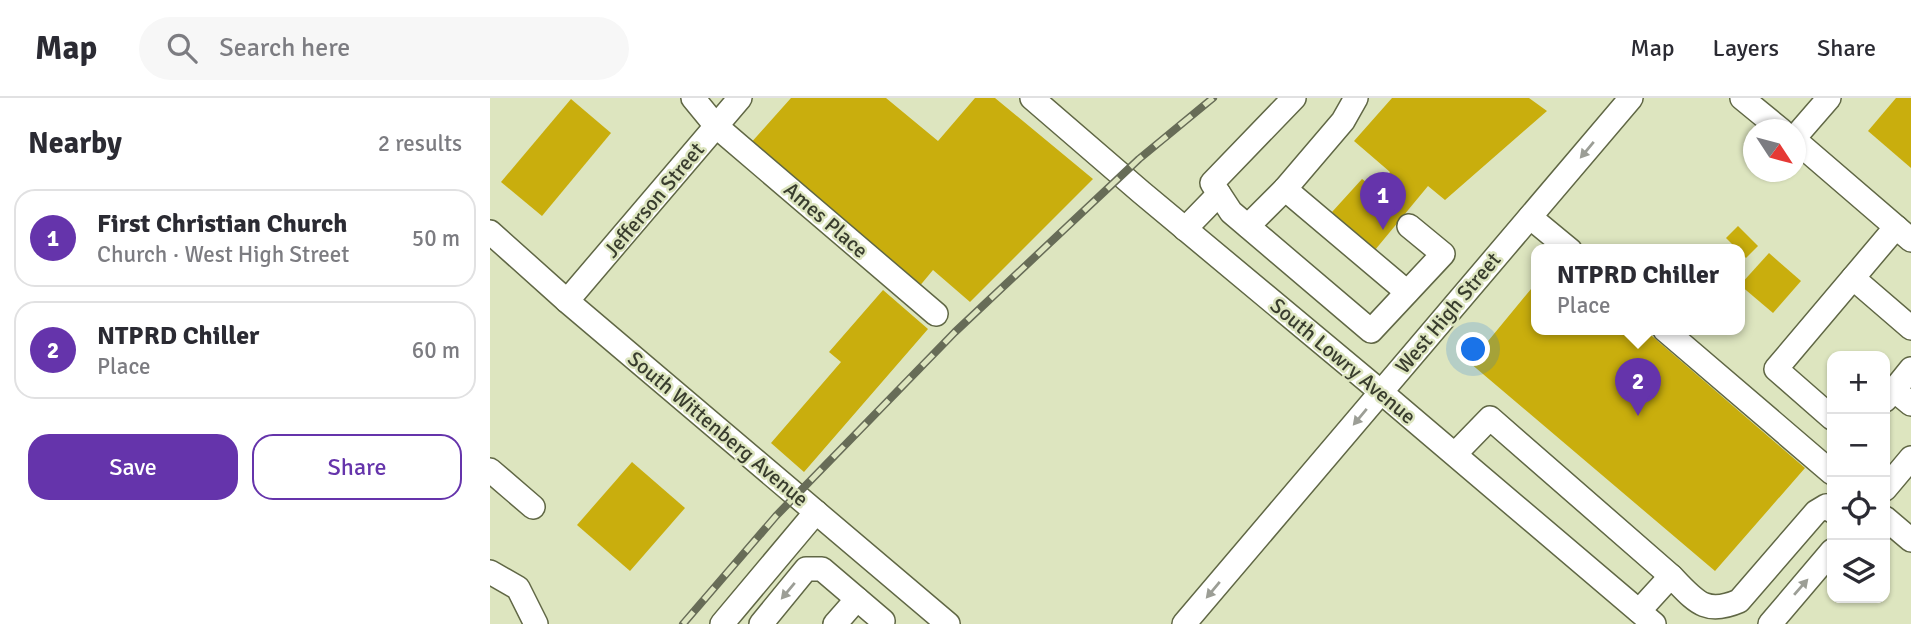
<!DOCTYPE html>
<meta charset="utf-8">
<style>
body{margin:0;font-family:Signika,sans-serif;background:#f7f7f7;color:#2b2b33}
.controls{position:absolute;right:21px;bottom:21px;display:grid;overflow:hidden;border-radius:14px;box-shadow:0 2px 5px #0004}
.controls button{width:63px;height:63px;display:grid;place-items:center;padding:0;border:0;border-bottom:2px solid #e1e1e2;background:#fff;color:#2b2b33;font:35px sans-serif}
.compass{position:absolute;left:1253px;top:21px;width:63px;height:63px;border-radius:50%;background:#fff;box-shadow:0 2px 5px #0004;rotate:126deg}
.you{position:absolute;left:984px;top:252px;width:24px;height:24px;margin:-18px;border:5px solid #fff;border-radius:50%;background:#1a73e8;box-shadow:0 0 0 10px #1a73e833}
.badge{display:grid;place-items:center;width:46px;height:46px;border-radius:50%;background:#6534ab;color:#fff;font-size:23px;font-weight:700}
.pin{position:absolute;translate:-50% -58px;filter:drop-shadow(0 2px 4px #0008)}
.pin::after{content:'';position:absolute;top:37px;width:24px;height:21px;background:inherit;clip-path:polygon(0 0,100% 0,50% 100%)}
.popup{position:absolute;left:1041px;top:146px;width:214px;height:91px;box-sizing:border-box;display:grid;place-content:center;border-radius:14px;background:#fff;filter:drop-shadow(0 2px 5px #0005);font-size:23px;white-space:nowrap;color:#7c7c81}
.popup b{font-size:26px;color:#2b2b33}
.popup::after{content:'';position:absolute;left:50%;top:100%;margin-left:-14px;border:14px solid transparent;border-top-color:#fff}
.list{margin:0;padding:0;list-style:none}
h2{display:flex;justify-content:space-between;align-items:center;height:91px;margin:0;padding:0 28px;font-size:30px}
h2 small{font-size:23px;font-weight:400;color:#7c7c81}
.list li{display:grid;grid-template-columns:46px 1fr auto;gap:21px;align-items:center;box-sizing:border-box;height:98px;margin:0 14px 14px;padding:0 14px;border:2px solid #e1e1e2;border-radius:21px}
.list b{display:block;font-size:26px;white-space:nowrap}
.list p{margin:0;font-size:23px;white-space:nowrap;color:#7c7c81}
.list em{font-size:23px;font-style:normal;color:#7c7c81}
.actions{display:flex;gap:14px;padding:21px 28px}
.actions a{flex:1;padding:16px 0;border:2px solid #6534ab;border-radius:21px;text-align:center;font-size:24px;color:#6534ab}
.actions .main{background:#6534ab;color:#fff}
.icon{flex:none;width:38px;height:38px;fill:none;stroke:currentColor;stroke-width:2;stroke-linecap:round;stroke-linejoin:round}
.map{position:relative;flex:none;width:1421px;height:526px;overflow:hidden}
header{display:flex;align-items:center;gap:42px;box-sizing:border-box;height:98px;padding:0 35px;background:#fff;border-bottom:2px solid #e1e1e2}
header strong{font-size:33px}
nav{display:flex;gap:38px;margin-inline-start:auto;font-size:24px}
.search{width:490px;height:63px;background:#f7f7f7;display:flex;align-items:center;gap:18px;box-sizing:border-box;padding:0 24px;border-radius:38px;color:#7c7c81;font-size:26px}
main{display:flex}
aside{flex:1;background:#fff}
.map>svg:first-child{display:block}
.building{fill:#c9ae0d}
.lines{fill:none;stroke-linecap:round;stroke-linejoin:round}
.minor-casing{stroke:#606745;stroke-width:26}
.minor{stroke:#fff;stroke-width:23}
.rail-casing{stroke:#676c57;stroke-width:8}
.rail{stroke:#dde5bf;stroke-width:5;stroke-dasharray:16;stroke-linecap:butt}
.oneway{fill:#9c9e96}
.labels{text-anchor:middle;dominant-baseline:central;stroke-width:5;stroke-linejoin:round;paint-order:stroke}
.street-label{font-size:21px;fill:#393d2e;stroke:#dde5bf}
</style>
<header>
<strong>Map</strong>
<div class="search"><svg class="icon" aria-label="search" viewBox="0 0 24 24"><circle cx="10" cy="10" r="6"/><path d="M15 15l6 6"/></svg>Search here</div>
<nav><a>Map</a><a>Layers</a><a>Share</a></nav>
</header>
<main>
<aside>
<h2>Nearby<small>2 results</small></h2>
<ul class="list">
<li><span class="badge">1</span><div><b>First Christian Church</b><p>Church · West High Street</p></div><em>50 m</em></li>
<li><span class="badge">2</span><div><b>NTPRD Chiller</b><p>Place</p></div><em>60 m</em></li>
</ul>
<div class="actions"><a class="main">Save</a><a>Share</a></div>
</aside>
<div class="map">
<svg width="1421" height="526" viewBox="0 0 1421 526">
<rect width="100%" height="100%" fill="#dde5bf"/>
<g class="building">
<path d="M301 0H396L448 43 485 0H505L603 81 480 204 443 172 428 190 259 47Z"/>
<path d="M902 0H1039L1057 13 955 102 938 88 885 152 842 114 872 81 886 91 900 74 864 43Z"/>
<path d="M1406 0H1421V70L1378 33Z"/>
<path d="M81 1 121 35 52 118 11 84Z"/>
<path d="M1248 128 1268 148 1256 160 1236 140Z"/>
<path d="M1279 155 1311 183 1283 215 1250 187Z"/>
<path d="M1046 185V232H1155L1315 370 1225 473 980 265Z"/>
<path d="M393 192 438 231 314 374 281 345 351 264 339 254Z"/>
<path d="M142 364 195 410 140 473 87 427Z"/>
</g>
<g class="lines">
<g class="minor-casing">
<g id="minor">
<path d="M203 0 226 28 446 216"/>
<path d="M542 0 651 94 891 294 1164 526"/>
<path d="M804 0 722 85 741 114 881 233 953 156 919 128"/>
<path d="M866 0 853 23 795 91 917 194"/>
<path d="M1252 0 1291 32"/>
<path d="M1306 38 1339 0"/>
<path d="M1306 43 1421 142"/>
<path d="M1040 119 1080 152"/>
<path d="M758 128 795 91"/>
<path d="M695 131 729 96"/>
<path d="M0 134 77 203 458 526"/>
<path d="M1363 180 1421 230"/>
<path d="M77 203 250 0"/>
<path d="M1175 232 1342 375"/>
<path d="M1404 292 1421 271"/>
<path d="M1395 302 1404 292 1421 306"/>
<path d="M1342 320 1286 271 1406 129"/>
<path d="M965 356 1000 320 1181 478"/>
<path d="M0 372 43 409"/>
<path d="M1395 391 1421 360"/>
<path d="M1395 420 1421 442"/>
<path d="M0 474 28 490 46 526"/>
<path d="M1149 513 1181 478C1205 502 1214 518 1249 503L1326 414 1336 408 1342 413"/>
<path d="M232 526 326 414"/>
<path d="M271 526 316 471H332L393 523"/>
<path d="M345 526 367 501"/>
<path d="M694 526 1141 0"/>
<path d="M1280 526 1342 453"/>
</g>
</g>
<use href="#minor" class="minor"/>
<g class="rail-casing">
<path id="rail" d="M193 526 286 418 465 234 649 61 723 0"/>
</g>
<use href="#rail" class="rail"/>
</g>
<defs><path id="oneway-solid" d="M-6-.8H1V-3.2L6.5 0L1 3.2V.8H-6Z" transform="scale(1.75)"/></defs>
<g class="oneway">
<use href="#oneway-solid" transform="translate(1097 52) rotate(130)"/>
<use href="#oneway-solid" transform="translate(870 319) rotate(130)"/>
<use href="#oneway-solid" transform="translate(1311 489) rotate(-49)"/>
<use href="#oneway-solid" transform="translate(723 492) rotate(130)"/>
<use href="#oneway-solid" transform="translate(298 493) rotate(130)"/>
</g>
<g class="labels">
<g class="street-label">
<text transform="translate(164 102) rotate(-50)">Jefferson Street</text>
<text transform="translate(336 122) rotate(41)">Ames Place</text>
<text transform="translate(958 215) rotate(-50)">West High Street</text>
<text transform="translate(853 263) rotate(40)">South Lowry Avenue</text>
<text transform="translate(228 331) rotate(40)">South Wittenberg Avenue</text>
</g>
</g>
</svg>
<div class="controls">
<button>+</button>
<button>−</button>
<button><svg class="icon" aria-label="locate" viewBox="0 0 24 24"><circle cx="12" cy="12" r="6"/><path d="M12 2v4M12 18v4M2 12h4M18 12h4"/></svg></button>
<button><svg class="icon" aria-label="layers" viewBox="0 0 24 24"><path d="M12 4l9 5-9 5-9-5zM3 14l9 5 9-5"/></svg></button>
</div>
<svg class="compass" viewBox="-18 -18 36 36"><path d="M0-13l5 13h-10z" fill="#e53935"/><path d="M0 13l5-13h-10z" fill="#7c7c81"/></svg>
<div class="you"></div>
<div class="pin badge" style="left:893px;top:132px">1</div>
<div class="pin badge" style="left:1148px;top:318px">2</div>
<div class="popup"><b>NTPRD Chiller</b>Place</div>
</div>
</main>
